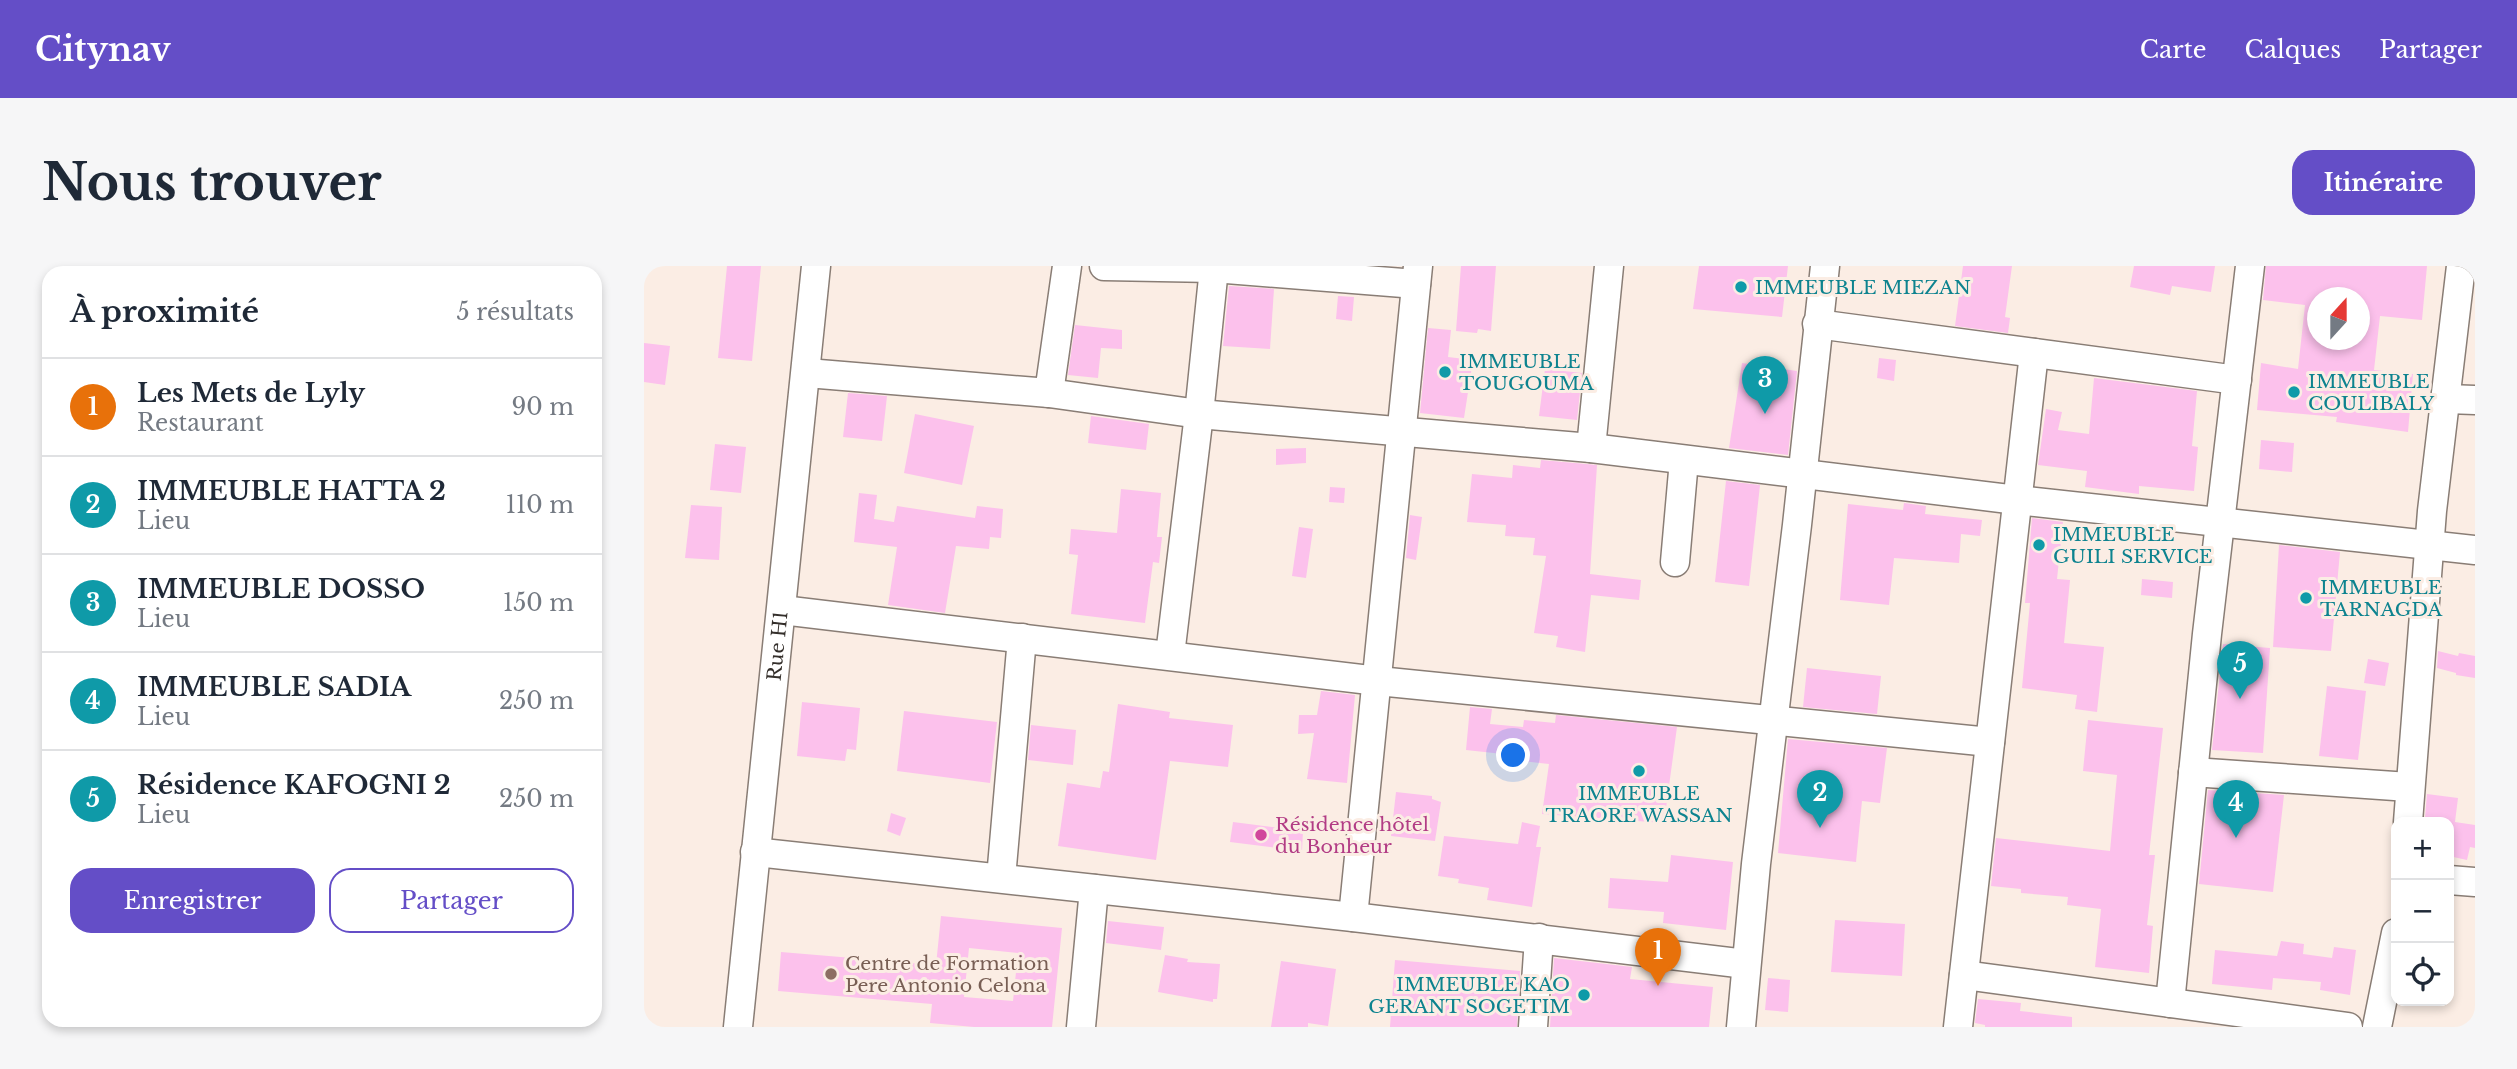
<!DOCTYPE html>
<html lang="fr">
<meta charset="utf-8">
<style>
body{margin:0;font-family:"Libre Baskerville",serif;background:#f6f6f7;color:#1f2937}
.controls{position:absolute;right:21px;bottom:21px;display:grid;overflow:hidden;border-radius:14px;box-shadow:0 4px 10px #0003}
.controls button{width:63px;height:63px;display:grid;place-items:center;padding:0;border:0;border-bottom:2px solid #e0e1e3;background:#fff;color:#1f2937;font:35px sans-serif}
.compass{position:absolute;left:1663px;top:21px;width:63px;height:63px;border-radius:50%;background:#fff;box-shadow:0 4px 10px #0003;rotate:21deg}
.you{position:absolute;left:870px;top:490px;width:24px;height:24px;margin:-18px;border:5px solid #fff;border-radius:50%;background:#1a73e8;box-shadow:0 0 0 10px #1a73e833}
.badge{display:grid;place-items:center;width:46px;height:46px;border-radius:50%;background:#644ec7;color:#fff;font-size:23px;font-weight:700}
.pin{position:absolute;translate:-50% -58px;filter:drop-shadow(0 2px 4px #0008)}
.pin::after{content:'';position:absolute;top:37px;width:24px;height:21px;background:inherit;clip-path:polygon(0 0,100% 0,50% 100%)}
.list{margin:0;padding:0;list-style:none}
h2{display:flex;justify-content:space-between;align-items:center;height:91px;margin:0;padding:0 28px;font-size:30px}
h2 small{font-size:23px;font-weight:400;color:#747a83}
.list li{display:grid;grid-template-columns:46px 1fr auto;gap:21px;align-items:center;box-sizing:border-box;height:98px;padding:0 28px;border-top:2px solid #e0e1e3}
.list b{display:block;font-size:26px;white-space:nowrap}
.list p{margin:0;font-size:23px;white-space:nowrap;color:#747a83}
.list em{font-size:23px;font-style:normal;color:#747a83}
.actions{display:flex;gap:14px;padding:21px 28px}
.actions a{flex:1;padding:16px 0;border:2px solid #644ec7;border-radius:21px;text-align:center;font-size:24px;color:#644ec7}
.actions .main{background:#644ec7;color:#fff}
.icon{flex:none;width:38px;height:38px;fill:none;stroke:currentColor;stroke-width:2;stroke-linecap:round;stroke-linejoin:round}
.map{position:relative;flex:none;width:1831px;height:761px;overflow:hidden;border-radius:21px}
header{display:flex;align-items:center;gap:42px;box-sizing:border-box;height:98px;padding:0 35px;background:#644ec7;color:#fff}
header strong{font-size:33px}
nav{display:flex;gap:38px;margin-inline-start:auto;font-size:24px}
.intro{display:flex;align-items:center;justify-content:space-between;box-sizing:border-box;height:168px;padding:0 42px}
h1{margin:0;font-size:49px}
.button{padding:18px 32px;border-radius:21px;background:#644ec7;color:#fff;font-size:24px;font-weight:700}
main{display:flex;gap:42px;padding:0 42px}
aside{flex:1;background:#fff;border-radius:21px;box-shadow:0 4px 10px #0003}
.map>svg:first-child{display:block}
.building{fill:#fcc1ec;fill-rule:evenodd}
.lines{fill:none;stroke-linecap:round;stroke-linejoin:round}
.minor-casing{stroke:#897d75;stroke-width:31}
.minor{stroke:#fff;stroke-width:28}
.culture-dot{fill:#0f9aa8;stroke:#fbede4;stroke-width:2.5}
.hotel-dot{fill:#d1479c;stroke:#fbede4;stroke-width:2.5}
.education-dot{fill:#8d6e63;stroke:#fbede4;stroke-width:2.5}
.labels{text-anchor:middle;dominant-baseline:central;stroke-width:6;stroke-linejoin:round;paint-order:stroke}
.culture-label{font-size:19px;fill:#0d838f;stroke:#fbede4;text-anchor:start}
.street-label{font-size:19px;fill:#342f2b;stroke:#fbede4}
.hotel-label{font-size:19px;fill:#b23c85;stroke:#fbede4;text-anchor:start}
.education-label{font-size:19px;fill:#785e54;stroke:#fbede4;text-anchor:start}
</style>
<header>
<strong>Citynav</strong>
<nav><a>Carte</a><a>Calques</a><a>Partager</a></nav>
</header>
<div class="intro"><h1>Nous trouver</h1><a class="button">Itinéraire</a></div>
<main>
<aside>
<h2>À proximité<small>5 résultats</small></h2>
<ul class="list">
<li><span class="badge" style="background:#e8710a">1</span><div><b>Les Mets de Lyly</b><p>Restaurant</p></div><em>90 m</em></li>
<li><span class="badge" style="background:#0f9aa8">2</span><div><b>IMMEUBLE HATTA 2</b><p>Lieu</p></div><em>110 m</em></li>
<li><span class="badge" style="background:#0f9aa8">3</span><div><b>IMMEUBLE DOSSO</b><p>Lieu</p></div><em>150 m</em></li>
<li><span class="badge" style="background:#0f9aa8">4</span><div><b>IMMEUBLE SADIA</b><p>Lieu</p></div><em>250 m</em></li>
<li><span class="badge" style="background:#0f9aa8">5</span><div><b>Résidence KAFOGNI 2</b><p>Lieu</p></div><em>250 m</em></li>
</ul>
<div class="actions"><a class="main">Enregistrer</a><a>Partager</a></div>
</aside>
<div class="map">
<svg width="1831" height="761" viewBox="0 0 1831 761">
<rect width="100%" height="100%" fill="#fbede4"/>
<g class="building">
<path d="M83 0H117L108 95 74 92Z"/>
<path d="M817 0H852L847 65 834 63 833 67 812 65Z"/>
<path d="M1055 0H1144L1138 51 1049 43Z"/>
<path d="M1319 0H1368L1361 51 1366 52 1364 67 1311 60Z"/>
<path d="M1490 0H1571L1567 26 1528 20 1526 29 1486 21Z"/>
<path d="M1622 0H1783L1778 54 1736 50 1730 104 1769 108 1764 166 1692 156 1693 151 1613 144 1617 97 1654 103 1661 39 1619 34ZM1674 32H1716V74H1674Z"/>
<path d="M585 20 630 23 626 83 579 80Z"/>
<path d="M694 30 710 31 708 55 692 53Z"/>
<path d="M431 59 478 64V83L457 82 454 112 424 109Z"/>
<path d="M784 62 807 64 804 91 829 94 820 152 776 147Z"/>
<path d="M0 77 26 80 21 119 0 116Z"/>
<path d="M1235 92 1252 94 1250 115 1233 112Z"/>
<path d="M1098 97 1153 105 1144 189 1085 182Z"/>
<path d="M901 103 938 107 933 154 895 150Z"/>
<path d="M1450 112 1553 125 1548 180 1554 181 1550 225 1495 220V228L1441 221 1443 205 1394 199 1402 143 1418 146 1414 164 1445 168Z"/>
<path d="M204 127 243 130 238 175 199 171Z"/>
<path d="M271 148 330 160 318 219 260 207Z"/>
<path d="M447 150 505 158 502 184 444 177Z"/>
<path d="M1617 174 1650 177 1648 206 1615 203Z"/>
<path d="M71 178 102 181 97 227 66 224Z"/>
<path d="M662 182V197L632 199V183Z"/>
<path d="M897 194 953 199 946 308 997 314 995 334 947 329 941 386 912 381 914 370 890 367 902 290 889 289 891 272 861 270 862 259 823 256 828 208 868 212 869 199 896 202Z"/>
<path d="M1082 215 1116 219 1105 320 1071 316Z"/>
<path d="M686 221 701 222 700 237 685 236Z"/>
<path d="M477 223 517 227 513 271H518L515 297 509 296 501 357 427 348 434 289 425 288 427 263 473 267Z"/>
<path d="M215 227 233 229 230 253 250 256 253 240 331 252 333 240 359 243 357 272 346 271 345 283 312 280 301 347 244 339 253 281 210 276Z"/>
<path d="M1260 237 1282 240 1281 248 1338 254 1336 270 1317 268 1315 297 1250 292 1245 339 1196 334 1204 238 1259 244Z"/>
<path d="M47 239 78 241 75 294 41 292Z"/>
<path d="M766 249 778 251 772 294 762 292Z"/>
<path d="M1388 252 1419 256 1413 313 1426 314 1420 377 1460 381 1453 446 1431 443 1433 429 1378 422 1386 337H1381Z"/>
<path d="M655 261 669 263 662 312 648 310Z"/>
<path d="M1635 279 1696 286 1687 385 1629 381Z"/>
<path d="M1498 313 1529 316 1528 332 1497 329Z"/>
<path d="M1579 378 1626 382 1619 487 1568 484Z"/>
<path d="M1794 385 1814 390 1815 387 1831 390V412L1812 409V407L1793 402Z"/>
<path d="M1724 393 1745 397 1741 420 1720 417Z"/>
<path d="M1163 402 1237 410 1233 448 1159 441Z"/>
<path d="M1683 420 1722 425 1714 494 1675 490Z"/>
<path d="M677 425 711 429 703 517 663 513 670 467 654 468 655 449H673Z"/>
<path d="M158 436 216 442 212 484 203 483 201 495 153 490Z"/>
<path d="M474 438 526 446 525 452 589 459 584 501 526 495 512 594 414 580 423 517 456 522 459 505 465 506Z"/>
<path d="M826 441 848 443 846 458 879 461 880 454 911 457 912 449 1033 461 1020 557 898 548 905 498 868 494V489L822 484Z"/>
<path d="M260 445 353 456 346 517 253 505Z"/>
<path d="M1444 454 1519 462 1505 589H1511L1503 659 1509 660 1505 707 1451 701 1457 643 1423 639 1424 631 1377 627V623L1347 620 1352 572 1466 585 1473 509 1439 505Z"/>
<path d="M387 459 432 464 429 499 384 494Z"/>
<path d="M1144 473 1243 482 1236 537 1218 535 1212 596 1134 587Z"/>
<path d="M1564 524 1640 529 1629 626 1555 618Z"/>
<path d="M752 526 788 530V533L797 536 791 575 747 570Z"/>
<path d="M1783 528 1814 532 1811 556 1831 559V582L1826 581 1823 594 1805 590V556H1785L1786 552H1781Z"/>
<path d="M247 547 262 552 256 570 243 565Z"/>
<path d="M589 556 659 565 658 585 586 576Z"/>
<path d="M878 556 896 560 892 581H897L888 641 843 634 845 622 814 617 815 613 794 610 800 570 874 578Z"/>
<path d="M1027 589 1089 596 1082 664 1019 657 1020 646 964 642 966 612 1024 616Z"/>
<path d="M297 650 418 662 408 761H330L286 757 288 738 134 725 137 686 292 699ZM325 682 374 687 369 735 320 731Z"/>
<path d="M1191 654 1261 658 1258 710 1187 706Z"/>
<path d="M464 655 520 661 517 684 462 677Z"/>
<path d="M1637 675 1660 678 1659 688 1688 692 1690 681 1712 684 1706 729 1676 724 1677 716 1629 712 1628 724 1568 718 1571 684 1633 690Z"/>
<path d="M521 689 544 693 543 696 576 698 573 733H569V736L514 726Z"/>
<path d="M910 692 988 701 986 713 1069 721 1065 761H906Z"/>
<path d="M751 694 876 705 873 761H746Z"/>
<path d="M637 695 692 703 684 760 664 757V761H627Z"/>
<path d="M1124 712 1146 714 1144 746 1121 744Z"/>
<path d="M1334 733 1377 737 1376 745 1428 751V761H1341V759L1331 757Z"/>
</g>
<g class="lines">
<g class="minor-casing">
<g id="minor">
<path d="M460 0 570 2 772 18"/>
<path d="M1173 58 1593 114"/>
<path d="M163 107 405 127 555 148 947 182 1373 234 1831 284"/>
<path d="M405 127 423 0"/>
<path d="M1803 133 1831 134"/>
<path d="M947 182 965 0"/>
<path d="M1031 296 1040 194"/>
<path d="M138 344 734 415 1346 476"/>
<path d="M526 389 555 148 570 2"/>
<path d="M1549 506 1765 521"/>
<path d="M1764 556 1788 245 1817 0"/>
<path d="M111 586 709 651 1102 698"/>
<path d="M357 612 378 372"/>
<path d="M1805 614 1831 616"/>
<path d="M709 651 774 0"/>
<path d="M1320 709 1704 761"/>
<path d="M1526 737 1563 368 1606 0"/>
<path id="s1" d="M94 761 172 0"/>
<path d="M437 761 450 623"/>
<path d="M889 761 895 672"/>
<path d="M1097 761 1112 598 1153 259 1181 0"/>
<path d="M1314 761 1390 87"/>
<path d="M1733 761 1752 667"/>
</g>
</g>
<use href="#minor" class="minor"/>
</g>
<g class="culture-dot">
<circle cx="1097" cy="21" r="7"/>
<circle cx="801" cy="106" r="7"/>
<circle cx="1650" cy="126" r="7"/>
<circle cx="1395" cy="279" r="7"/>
<circle cx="1662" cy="332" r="7"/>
<circle cx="995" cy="505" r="7"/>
<circle cx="940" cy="729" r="7"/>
</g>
<circle class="hotel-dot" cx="617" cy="569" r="7"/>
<circle class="education-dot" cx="187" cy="708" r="7"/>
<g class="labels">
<g class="culture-label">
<text x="1111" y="21">IMMEUBLE MIEZAN</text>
<text x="815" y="95">IMMEUBLE<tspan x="815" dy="22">TOUGOUMA</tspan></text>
<text x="1664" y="115">IMMEUBLE<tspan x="1664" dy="22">COULIBALY</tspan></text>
<text x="1409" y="268">IMMEUBLE<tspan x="1409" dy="22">GUILI SERVICE</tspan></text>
<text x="1676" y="321">IMMEUBLE<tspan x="1676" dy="22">TARNAGDA</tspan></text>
<text x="995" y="527" text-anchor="middle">IMMEUBLE<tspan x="995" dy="22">TRAORE WASSAN</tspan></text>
<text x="926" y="718" text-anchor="end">IMMEUBLE KAO<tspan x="926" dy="22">GERANT SOGETIM</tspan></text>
</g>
<g class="street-label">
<text stroke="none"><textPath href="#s1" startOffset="383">Rue H1</textPath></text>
</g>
<g class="hotel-label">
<text x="631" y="558">Résidence hôtel<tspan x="631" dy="22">du Bonheur</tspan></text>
</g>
<g class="education-label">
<text x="201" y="697">Centre de Formation<tspan x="201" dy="22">Pere Antonio Celona</tspan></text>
</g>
</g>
</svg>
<div class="controls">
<button>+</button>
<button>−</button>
<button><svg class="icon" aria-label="locate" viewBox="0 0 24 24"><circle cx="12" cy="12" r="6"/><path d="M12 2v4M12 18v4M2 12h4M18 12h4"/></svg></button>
</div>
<svg class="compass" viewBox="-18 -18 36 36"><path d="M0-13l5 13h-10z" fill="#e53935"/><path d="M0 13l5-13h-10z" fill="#747a83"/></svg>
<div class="you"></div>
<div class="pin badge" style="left:1014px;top:720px;background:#e8710a">1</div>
<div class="pin badge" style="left:1176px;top:562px;background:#0f9aa8">2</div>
<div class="pin badge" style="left:1121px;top:148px;background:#0f9aa8">3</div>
<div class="pin badge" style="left:1592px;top:572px;background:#0f9aa8">4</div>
<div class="pin badge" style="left:1596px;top:433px;background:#0f9aa8">5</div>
</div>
</main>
